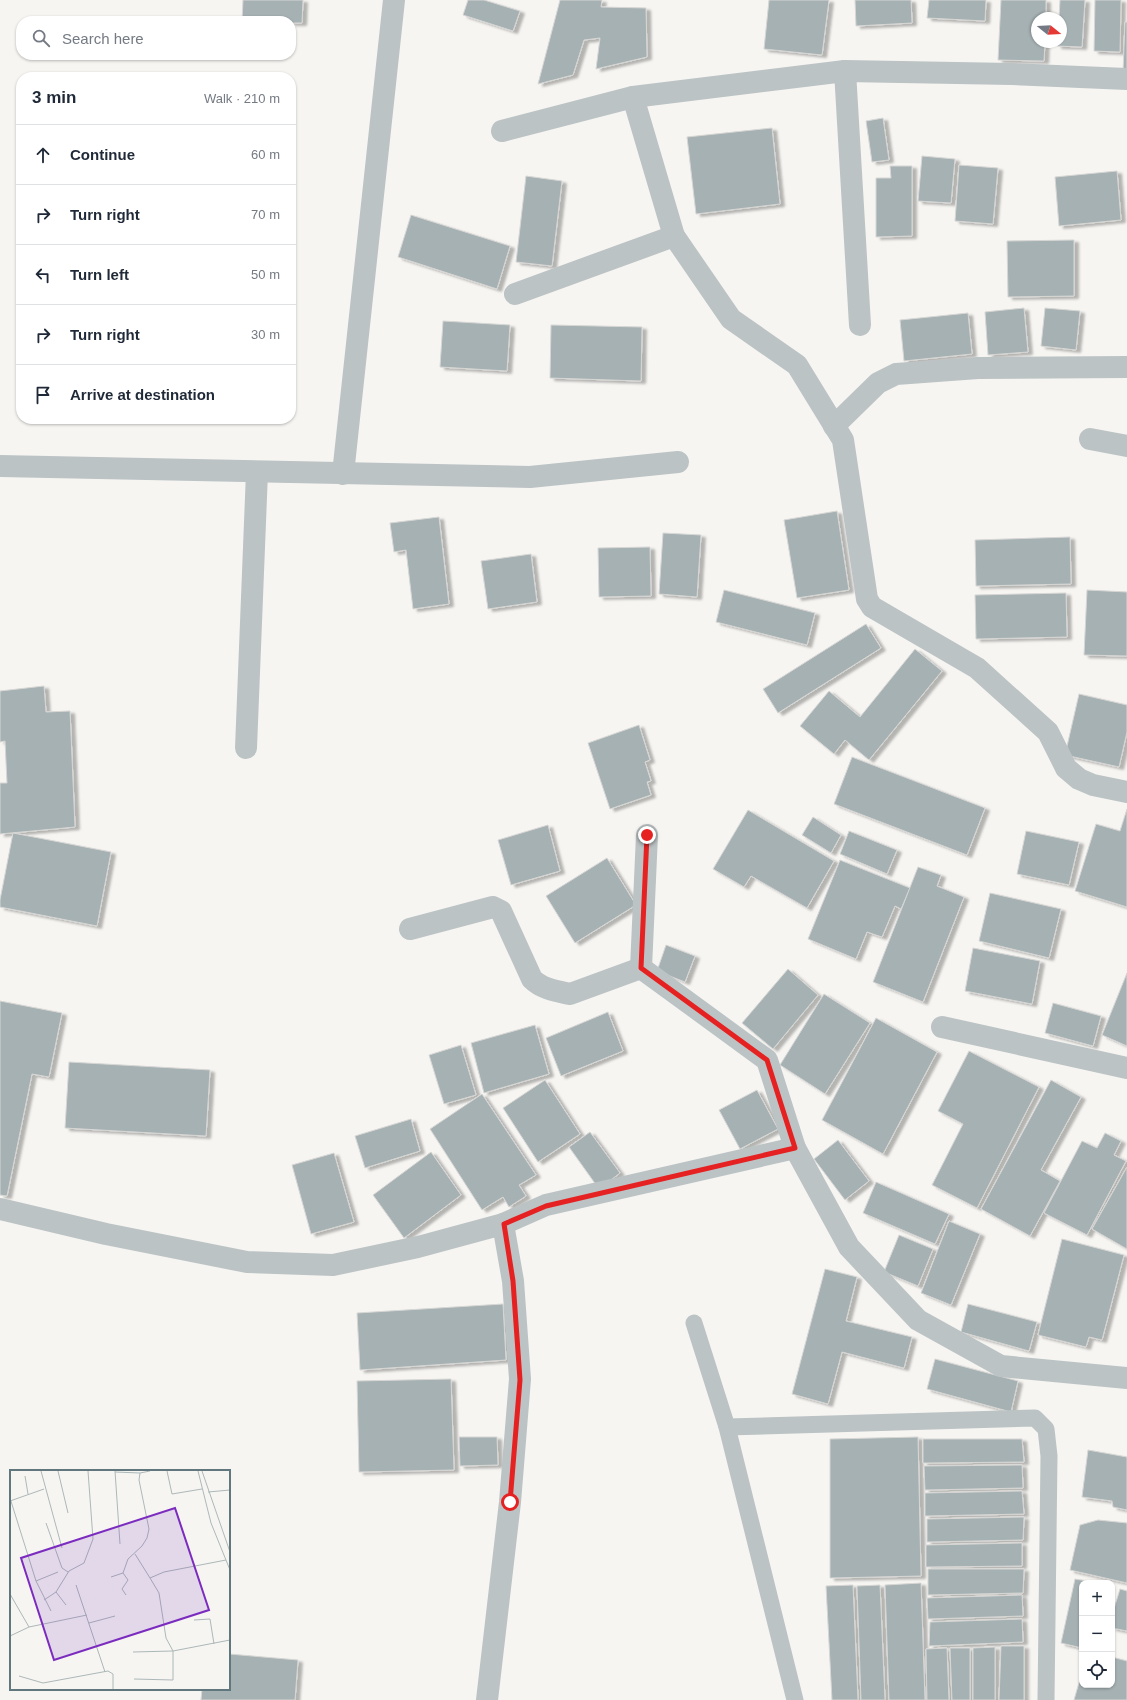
<!DOCTYPE html>
<meta charset="utf-8">
<style>
body{margin:0;font-family:Arial,sans-serif;background:#f6f6f7;color:#1f2937}
.controls{position:absolute;right:12px;bottom:12px;display:grid;overflow:hidden;border-radius:8px;box-shadow:0 1px 3px #0004}
.controls button{width:36px;height:36px;display:grid;place-items:center;padding:0;border:0;border-bottom:1px solid #e0e1e3;background:#fff;color:#1f2937;font:20px sans-serif}
.compass{position:absolute;left:1031px;top:12px;width:36px;height:36px;border-radius:50%;background:#fff;box-shadow:0 1px 3px #0004;rotate:108deg}
.stop{position:absolute;width:12px;height:12px;margin:-9px;border:3px solid #e62121;border-radius:50%;background:#fff}
.stop.end{background:#e62121;border-color:#fff;box-shadow:0 1px 4px #0008}
.list{margin:0;padding:0;list-style:none}
h2{display:flex;justify-content:space-between;align-items:center;height:52px;margin:0;padding:0 16px;font-size:17px}
h2 small{font-size:13px;font-weight:400;color:#747a83}
.list li{display:grid;grid-template-columns:26px 1fr auto;gap:12px;align-items:center;box-sizing:border-box;height:60px;padding:0 16px;border-top:1px solid #e0e1e3}
.list b{display:block;font-size:15px;white-space:nowrap}
.list em{font-size:13px;font-style:normal;color:#747a83}
.icon{flex:none;width:22px;height:22px;fill:none;stroke:currentColor;stroke-width:2;stroke-linecap:round;stroke-linejoin:round}
.map{position:relative;flex:none;width:1127px;height:1700px;overflow:hidden}
.search{position:absolute;background:#fff;box-shadow:0 1px 3px #0004;left:16px;top:16px;width:280px;height:44px;display:flex;align-items:center;gap:10px;box-sizing:border-box;padding:0 14px;border-radius:16px;color:#747a83;font-size:15px}
.panel{position:absolute;background:#fff;box-shadow:0 1px 3px #0004;left:16px;top:72px;width:280px;height:352px;border-radius:16px}
.map>svg:first-child{display:block}
.building{fill:#a5b1b3;stroke:#d7d6d4;filter:url(#shadow)}
.lines{fill:none;stroke-linecap:round;stroke-linejoin:round}
.lane{stroke:#bcc3c5;stroke-width:17}
.street{stroke:#bcc3c5;stroke-width:22}
.route{stroke:#e62121;stroke-width:5}
.inset-road{fill:none;stroke:#acb8b8;stroke-width:1}
.view{fill:#7b2cbf;fill-opacity:0.15;stroke:#7b2cbf;stroke-width:2}
.inset-edge{fill:none;stroke:#60787d;stroke-width:2}
</style>
<div class="map">
<svg width="1127" height="1700" viewBox="0 0 1127 1700">
<defs>
<filter id="shadow"><feDropShadow dx="4.5" dy="2.5" stdDeviation="1" flood-color="#0004"/></filter>
</defs>
<rect width="100%" height="100%" fill="#f6f5f2"/>
<g class="building">
<path d="M243 0H303L302 23H291V21H242Z"/>
<path d="M468 0H484L520 11 513 31 463 15Z"/>
<path d="M560 0H602L601 7 646 8 647 57 596 69 600 38 584 40 573 75 538 84Z"/>
<path d="M769 0H829L822 55 764 49Z"/>
<path d="M855 0H911L912 23 856 26Z"/>
<path d="M929 0H986L985 21 927 18Z"/>
<path d="M1001 0H1046V18H1037V42H1045L1044 61 998 60Z"/>
<path d="M1060 0H1085L1082 47 1057 46V42H1061V18H1059Z"/>
<path d="M1095 0H1121L1120 52 1094 51Z"/>
<path d="M1125 22H1127V72H1123Z"/>
<path d="M883 118 889 160 872 162 866 121Z"/>
<path d="M772 128 780 204 696 214 687 137Z"/>
<path d="M922 156 955 159 951 203 918 201Z"/>
<path d="M959 165 998 168 993 224 955 221Z"/>
<path d="M890 166H912V236L876 237V178H891Z"/>
<path d="M1117 171 1121 220 1059 226 1055 177Z"/>
<path d="M526 176 562 181 552 266 516 262Z"/>
<path d="M411 215 510 246 497 289 398 257Z"/>
<path d="M1074 240V296L1008 297 1007 241Z"/>
<path d="M1024 308 1028 352 988 355 985 312Z"/>
<path d="M1045 308 1080 311 1076 350 1041 346Z"/>
<path d="M968 313 972 354 904 361 900 320Z"/>
<path d="M443 321 510 325 507 371 440 367Z"/>
<path d="M551 325 642 327 641 381 550 378Z"/>
<path d="M837 511 849 590 797 598 784 520Z"/>
<path d="M439 517 449 604 413 609 406 550 394 552 390 523Z"/>
<path d="M663 533 701 535 697 597 659 594Z"/>
<path d="M1070 537 1071 584 976 586 975 540Z"/>
<path d="M650 547 651 596 599 597 598 548Z"/>
<path d="M531 554 537 602 488 609 481 561Z"/>
<path d="M724 590 815 613 807 645 716 622Z"/>
<path d="M1087 590 1127 592V656L1084 655Z"/>
<path d="M1066 593 1067 637 976 639 975 595Z"/>
<path d="M866 624 881 648 778 713 763 689Z"/>
<path d="M915 649 942 671 869 760 845 740 834 754 800 726 829 691 860 717Z"/>
<path d="M44 686 46 712 70 711 75 827 0 834V783H7L5 741 0 742V691Z"/>
<path d="M1079 694 1127 705V732L1119 767 1065 755Z"/>
<path d="M639 725 650 760 645 762 651 781 647 782 651 795 610 809 588 743Z"/>
<path d="M852 757 985 808 967 855 834 804Z"/>
<path d="M1127 809V907L1075 891 1096 824 1120 831Z"/>
<path d="M748 810 834 861 807 908 751 876 744 887 713 869Z"/>
<path d="M813 817 841 835 831 853 802 835Z"/>
<path d="M548 825 560 871 511 885 498 840Z"/>
<path d="M849 831 897 850 887 874 840 854Z"/>
<path d="M1026 831 1079 842 1069 885 1017 874Z"/>
<path d="M13 833 111 852 97 926 0 907V900Z"/>
<path d="M607 858 636 905 575 943 546 896Z"/>
<path d="M840 860 910 888 901 909 895 906 882 937 867 932 856 959 808 939Z"/>
<path d="M918 867 941 875 937 886 964 897 923 1002 873 982Z"/>
<path d="M990 893 1061 909 1049 958 979 941Z"/>
<path d="M666 945 695 956 685 982 657 971Z"/>
<path d="M973 948 1040 961 1032 1004 965 991Z"/>
<path d="M788 969 818 995 773 1049 742 1023Z"/>
<path d="M1127 973V1046L1102 1035Z"/>
<path d="M824 994 870 1023 825 1094 780 1065Z"/>
<path d="M0 1001 62 1013 49 1077 32 1074 7 1196 0 1195Z"/>
<path d="M1053 1003 1101 1016 1093 1046 1045 1033Z"/>
<path d="M608 1012 623 1051 561 1076 546 1038Z"/>
<path d="M876 1018 937 1052 883 1154 822 1120Z"/>
<path d="M535 1025 549 1074 484 1093 471 1043Z"/>
<path d="M461 1045 476 1095 444 1104 429 1055Z"/>
<path d="M969 1051 1039 1087 977 1208 932 1185 963 1124 938 1111Z"/>
<path d="M69 1062 210 1070 206 1136 65 1128Z"/>
<path d="M545 1080 580 1134 538 1162 503 1108Z"/>
<path d="M1051 1080 1081 1097 1041 1170 1060 1181 1030 1236 981 1209Z"/>
<path d="M757 1090 778 1129 740 1149 719 1110Z"/>
<path d="M482 1094 536 1175 519 1185 526 1196 509 1207 503 1197 482 1210 430 1129Z"/>
<path d="M411 1119 420 1151 365 1168 355 1136Z"/>
<path d="M590 1132 620 1173 599 1189 569 1147Z"/>
<path d="M1105 1133 1121 1141 1114 1155 1126 1161 1087 1235 1044 1213 1082 1141 1097 1148Z"/>
<path d="M838 1140 869 1181 845 1200 814 1159Z"/>
<path d="M431 1152 461 1195 404 1238 373 1195Z"/>
<path d="M334 1153 354 1222 311 1234 292 1165Z"/>
<path d="M1127 1167V1249L1092 1229Z"/>
<path d="M876 1182 949 1214 935 1244 863 1213Z"/>
<path d="M949 1221 980 1234 951 1305 921 1293Z"/>
<path d="M899 1235 933 1249 918 1286 884 1272Z"/>
<path d="M1062 1239 1124 1255 1102 1340 1089 1337 1086 1347 1038 1335Z"/>
<path d="M825 1269 857 1277 846 1321 912 1337 904 1368 842 1352 828 1404 792 1394Z"/>
<path d="M503 1304 506 1360 360 1370 357 1313Z"/>
<path d="M968 1304 1037 1322 1029 1351 961 1332Z"/>
<path d="M935 1359 1018 1381 1011 1412 927 1389Z"/>
<path d="M451 1379 454 1470 359 1472 357 1381Z"/>
<path d="M459 1437H497L498 1465 460 1466Z"/>
<path d="M918 1437 921 1576 830 1578V1439Z"/>
<path d="M923 1439H1022L1024 1462 923 1463Z"/>
<path d="M1088 1450 1127 1457V1510L1113 1507 1112 1501 1082 1497Z"/>
<path d="M1022 1465 1023 1488 925 1490 924 1466Z"/>
<path d="M1022 1491 1024 1514 925 1516V1493Z"/>
<path d="M1024 1517 1023 1540 927 1542V1519Z"/>
<path d="M1098 1520 1127 1523V1583L1070 1570 1080 1525Z"/>
<path d="M1022 1543V1566L926 1567V1545Z"/>
<path d="M928 1569H1024L1023 1593 928 1595Z"/>
<path d="M1075 1579 1100 1583H1082V1648L1061 1643Z"/>
<path d="M921 1583 925 1700H889L885 1585Z"/>
<path d="M853 1585 858 1700H832L826 1586Z"/>
<path d="M880 1585 885 1700H861L857 1586Z"/>
<path d="M1120 1589 1127 1591V1631L1112 1628V1615Z"/>
<path d="M1022 1595 1023 1616 928 1619 927 1598Z"/>
<path d="M1022 1619 1023 1642 929 1646 930 1622Z"/>
<path d="M1001 1646H1024V1700H999Z"/>
<path d="M995 1647V1700H973V1648Z"/>
<path d="M947 1648 949 1700H927L926 1649Z"/>
<path d="M950 1648H970V1700H952Z"/>
<path d="M229 1654 298 1660 295 1700H201L202 1689H229Z"/>
<path d="M1112 1657 1127 1661V1700H1074L1082 1672V1685H1112Z"/>
</g>
<g class="lines">
<g class="lane">
<path d="M694 1323 727 1427 795 1700"/>
<path d="M727 1427 1035 1418 1046 1429 1049 1456 1046 1700"/>
</g>
<g class="street">
<path d="M845 71 860 325"/>
<path d="M633 97 674 236 731 319 797 365 843 440 867 599 872 607 977 668 1048 732 1066 768 1079 779 1093 785 1127 792"/>
<path d="M502 131 633 97 845 71 1012 74 1127 79"/>
<path d="M515 294 674 236"/>
<path d="M834 426 878 383 896 374 978 368 1127 367"/>
<path d="M1090 439 1127 446"/>
<path d="M0 466 530 477 678 462"/>
<path d="M343 474 394 0"/>
<path d="M246 748 257 472"/>
<path d="M410 929 493 907 501 911 532 979C542 989 556 991 570 994L641 968"/>
<path d="M641 968 767 1060 795 1148 849 1247 918 1320 1001 1366 1127 1378"/>
<path d="M641 968 647 835"/>
<path d="M942 1027 1127 1068"/>
<path d="M0 1209 106 1234 247 1262 333 1265 418 1247 503 1224"/>
<path d="M487 1700 510 1502 520 1379 513 1281 503 1224 546 1205 795 1148"/>
</g>
</g>
<g class="lines">
<path class="route" d="M510 1502 520 1380 513 1281 504 1224 546 1206 795 1148 767 1060 641 968 647 835"/>
</g>
<g transform="translate(10 1470)">
<rect width="220" height="220" fill="#f6f5f2"/>
<path class="inset-road" d="M31 1 52 78M48 1 58 43M105 1 110 74M157 1 162 24 192 19M188 1 201 53 220 100M192 1 220 82M105 2 130 3M15 6 18 24M198 22 220 20M0 28 26 111 41 141M0 31 34 19M36 53 52 98 58 102M125 84 140 108 154 102 216 90M113 103 118 89 132 76 137 68 139 59 129 10 130 3 140 1M113 103 118 110 112 119 116 125M101 107 113 103M26 111 48 102M66 115 95 202M46 122 56 135M0 124 19 157M34 130 46 122 59 101 74 93 83 69 78 1M184 150 200 149 204 174M79 153 105 146M0 166 19 157 77 145M123 182 163 181 220 170M9 206 33 213 98 201 103 204V219M124 209 163 210V181L156 168 149 123 140 108"/>
<path class="view" d="M165 38 199 140 44 190 11 88Z"/>
<rect width="220" height="220" class="inset-edge"/>
</g>
</svg>
<div class="controls">
<button>+</button>
<button>−</button>
<button><svg class="icon" aria-label="locate" viewBox="0 0 24 24"><circle cx="12" cy="12" r="6"/><path d="M12 2v4M12 18v4M2 12h4M18 12h4"/></svg></button>
</div>
<svg class="compass" viewBox="-18 -18 36 36"><path d="M0-13l5 13h-10z" fill="#e53935"/><path d="M0 13l5-13h-10z" fill="#747a83"/></svg>
<div class="stop" style="left:510px;top:1502px"></div>
<div class="stop end" style="left:647px;top:835px"></div>
<div class="search"><svg class="icon" aria-label="search" viewBox="0 0 24 24"><circle cx="10" cy="10" r="6"/><path d="M15 15l6 6"/></svg>Search here</div>
<section class="panel">
<h2>3 min<small>Walk · 210 m</small></h2>
<ul class="list">
<li><svg class="icon" aria-label="ahead" viewBox="0 0 24 24"><path d="M12 20V5M6 11l6-6 6 6"/></svg><div><b>Continue</b></div><em>60 m</em></li>
<li><svg class="icon" aria-label="right" viewBox="0 0 24 24"><path d="M7 20v-9h11M14 6l5 5-5 5"/></svg><div><b>Turn right</b></div><em>70 m</em></li>
<li><svg class="icon" aria-label="left" viewBox="0 0 24 24"><path d="M17 20v-9H6M10 6l-5 5 5 5"/></svg><div><b>Turn left</b></div><em>50 m</em></li>
<li><svg class="icon" aria-label="right" viewBox="0 0 24 24"><path d="M7 20v-9h11M14 6l5 5-5 5"/></svg><div><b>Turn right</b></div><em>30 m</em></li>
<li><svg class="icon" aria-label="arrive" viewBox="0 0 24 24"><path d="M6 21V4h12l-3 4 3 4H6"/></svg><div><b>Arrive at destination</b></div></li>
</ul>
</section>
</div>
